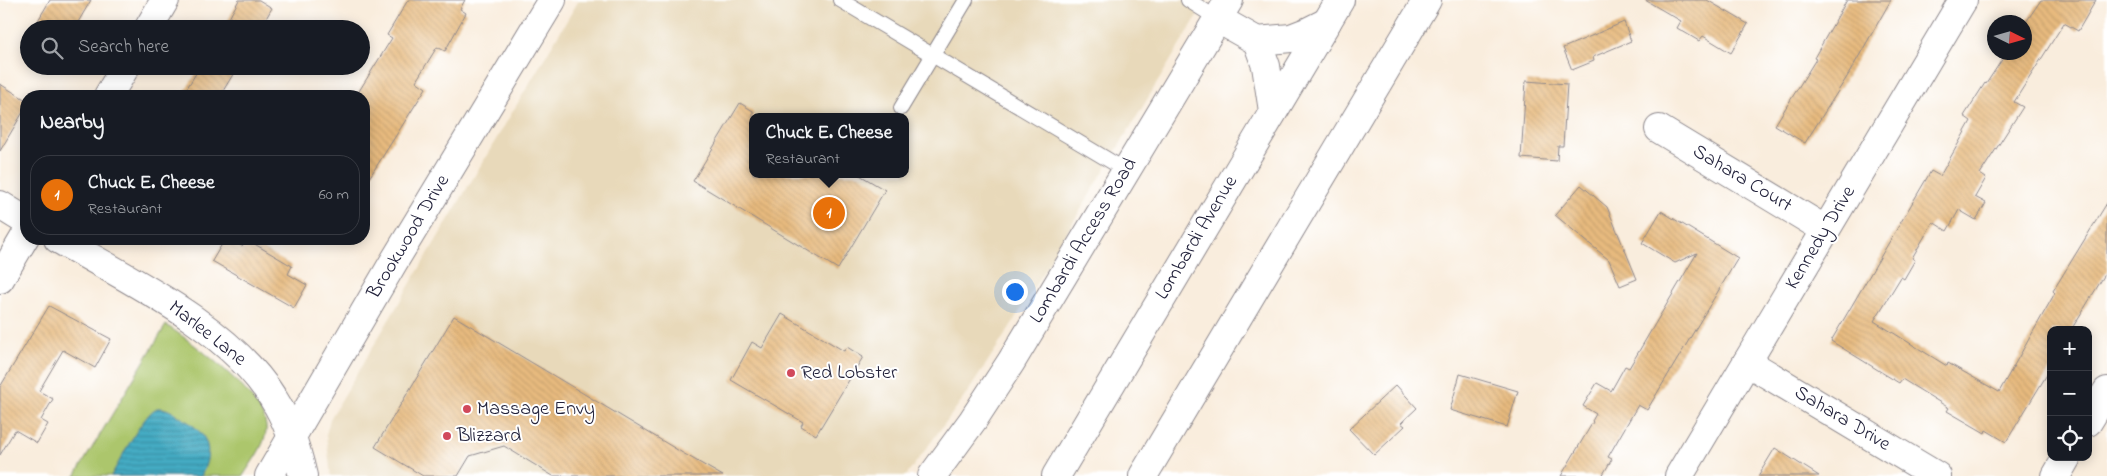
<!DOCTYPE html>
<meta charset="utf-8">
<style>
body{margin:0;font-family:"Indie Flower",sans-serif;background:#20242c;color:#f1f3f6}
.controls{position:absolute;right:15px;bottom:15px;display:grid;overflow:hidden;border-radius:10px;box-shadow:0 2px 12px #0003}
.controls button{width:45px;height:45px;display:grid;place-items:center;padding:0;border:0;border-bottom:1px solid #363941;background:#171b24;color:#f1f3f6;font:25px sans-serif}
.compass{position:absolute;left:1987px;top:15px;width:45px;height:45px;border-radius:50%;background:#171b24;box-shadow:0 2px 12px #0003;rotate:95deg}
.you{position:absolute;left:1014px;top:291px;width:18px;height:18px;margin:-12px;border:4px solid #fff;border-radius:50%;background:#1a73e8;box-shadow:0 0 0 8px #1a73e833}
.badge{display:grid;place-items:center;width:32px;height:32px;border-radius:50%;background:#db2777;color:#fff;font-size:16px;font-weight:700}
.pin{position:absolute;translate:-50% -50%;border:2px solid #fff;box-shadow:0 1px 5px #0006}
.popup{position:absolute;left:749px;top:113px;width:160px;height:65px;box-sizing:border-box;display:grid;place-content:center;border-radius:10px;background:#171b24;filter:drop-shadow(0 1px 4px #0005);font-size:16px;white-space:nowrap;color:#9ea1a6}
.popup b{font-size:19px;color:#f1f3f6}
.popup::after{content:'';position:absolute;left:50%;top:100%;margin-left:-10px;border:10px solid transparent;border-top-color:#171b24}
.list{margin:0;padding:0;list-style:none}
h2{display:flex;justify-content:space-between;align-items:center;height:65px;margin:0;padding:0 20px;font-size:21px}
h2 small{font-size:16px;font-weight:400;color:#9ea1a6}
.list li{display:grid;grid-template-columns:32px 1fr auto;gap:15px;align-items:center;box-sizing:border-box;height:80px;margin:0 10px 10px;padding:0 10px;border:1px solid #363941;border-radius:20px}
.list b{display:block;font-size:19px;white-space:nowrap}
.list p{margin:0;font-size:16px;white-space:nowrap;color:#9ea1a6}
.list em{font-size:16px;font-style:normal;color:#9ea1a6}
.icon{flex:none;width:28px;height:28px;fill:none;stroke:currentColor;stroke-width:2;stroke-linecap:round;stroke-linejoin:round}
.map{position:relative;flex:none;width:2107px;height:476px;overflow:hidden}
.search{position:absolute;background:#171b24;box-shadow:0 2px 12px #0003;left:20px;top:20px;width:350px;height:55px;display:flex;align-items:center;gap:12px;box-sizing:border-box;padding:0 18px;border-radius:28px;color:#9ea1a6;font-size:19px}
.panel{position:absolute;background:#171b24;box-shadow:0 2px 12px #0003;left:20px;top:90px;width:350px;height:155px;border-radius:20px}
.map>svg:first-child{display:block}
.built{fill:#e8d9ba;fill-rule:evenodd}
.green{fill:#acc66c;stroke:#677454}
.water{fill:url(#water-rules);stroke:#33667f}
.building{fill:url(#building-back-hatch)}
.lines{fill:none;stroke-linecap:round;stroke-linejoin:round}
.service-casing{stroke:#8e888c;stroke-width:16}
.minor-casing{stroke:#8e888c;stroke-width:30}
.secondary-casing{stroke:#8e888c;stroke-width:30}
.service{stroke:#fff;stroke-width:14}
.minor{stroke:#fff;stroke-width:28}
.secondary{stroke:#fff;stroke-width:28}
.poi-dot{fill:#d1495b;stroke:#fff;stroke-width:2}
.labels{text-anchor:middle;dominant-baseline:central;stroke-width:4;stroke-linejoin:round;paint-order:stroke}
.street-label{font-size:20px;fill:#22223b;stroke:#fff}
.poi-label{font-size:20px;fill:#22223b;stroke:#fff;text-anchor:start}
</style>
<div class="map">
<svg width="2107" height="476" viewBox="0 0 2107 476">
<defs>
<pattern id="water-rules" width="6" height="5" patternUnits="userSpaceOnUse" patternTransform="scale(1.25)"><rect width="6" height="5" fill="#44abc3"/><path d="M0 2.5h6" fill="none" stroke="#388ba0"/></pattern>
<pattern id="building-back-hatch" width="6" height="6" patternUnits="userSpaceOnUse" patternTransform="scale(1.25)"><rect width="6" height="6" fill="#e7ba7e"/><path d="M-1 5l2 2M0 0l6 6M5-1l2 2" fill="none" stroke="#c6a06e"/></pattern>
</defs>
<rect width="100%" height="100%" fill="#fff"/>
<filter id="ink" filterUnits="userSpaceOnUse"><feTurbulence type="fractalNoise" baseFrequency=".02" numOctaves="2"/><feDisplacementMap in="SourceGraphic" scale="10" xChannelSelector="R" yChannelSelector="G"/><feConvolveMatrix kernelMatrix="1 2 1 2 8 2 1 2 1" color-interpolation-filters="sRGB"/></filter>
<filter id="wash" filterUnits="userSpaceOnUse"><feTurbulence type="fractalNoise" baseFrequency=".0096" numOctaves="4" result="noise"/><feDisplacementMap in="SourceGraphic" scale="20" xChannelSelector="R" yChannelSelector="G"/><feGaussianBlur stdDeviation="1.12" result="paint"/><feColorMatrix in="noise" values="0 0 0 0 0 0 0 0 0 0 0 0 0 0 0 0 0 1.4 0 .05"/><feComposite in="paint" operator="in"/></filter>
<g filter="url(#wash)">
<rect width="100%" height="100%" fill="#f9eddd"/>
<path class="built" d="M579 0H1207L1010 327 968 392 906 476H331L326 435 330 419ZM753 117H905V174H753Z"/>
<path class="green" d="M166 325C191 341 271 399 266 432 264 447 251 463 243 476H75Z"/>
<path class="water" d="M157 408C167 407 174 413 182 418 207 433 215 448 201 476H111C120 461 143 414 157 408Z"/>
<g id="blocks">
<g class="building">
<path d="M50 0H91L74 29H33Z"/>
<path d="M239 0H259L272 8 260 29H223Z"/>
<path d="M408 0H465L460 9 466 13 445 51 437 47 416 81 426 88 364 186V96H356L392 38 387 35Z"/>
<path d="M1645 0H1707L1748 24 1731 53 1703 36 1699 41 1677 28 1681 21Z"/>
<path d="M1847 0H1891L1847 77 1805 143 1775 125 1816 59 1814 58Z"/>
<path d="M2041 0H2096L2078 31 2064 23 2014 102 2023 107 1980 174 1986 178 1975 197 1986 203 1976 220 1959 210 1947 231 1933 222 1912 258 1915 260 1904 279 1901 277 1874 321 1947 366 1948 363 1999 392 2055 293 2053 291 2107 203V271L2071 330H2051V368L2006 442 1986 430 1985 433 1947 411 1949 408 1902 379 1899 383 1831 341 1931 171 1940 176 1971 121 1964 116 1985 83 1986 84 2007 52H2024V25Z"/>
<path d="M1624 22 1631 41 1593 57 1594 61 1572 70 1563 48Z"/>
<path d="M238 66 220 96H182L200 67Z"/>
<path d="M1526 81 1567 84 1563 146H1558L1557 161 1521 158Z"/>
<path d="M0 84 26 100V107L0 151Z"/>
<path d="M740 103 753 111V174H858L885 190 838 269 693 181Z"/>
<path d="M1581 185 1607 207 1637 279 1620 286 1609 260 1555 215Z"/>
<path d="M1661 211 1738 258 1647 410 1638 405 1608 457 1612 459 1602 476H1561L1593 422 1592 421 1596 414 1583 406 1597 383 1611 391 1625 366 1629 368 1697 253 1675 263 1642 243Z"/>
<path d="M225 239H230L242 246 246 239 292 266 288 274 307 285 294 308 212 261Z"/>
<path d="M49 306 111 339 95 368 63 350 39 391 53 399 41 420 48 424 37 443 15 430 0 455V387Z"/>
<path d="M782 314 844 351 847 347 863 357 816 435 801 426 803 422 731 380 752 342 762 348Z"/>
<path d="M454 316 681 452 723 476H553L504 446 470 456 458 476H423L375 447Z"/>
<path d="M1460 374 1518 391 1507 427 1450 410Z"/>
<path d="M1396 385 1417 408 1401 423 1405 426 1374 455 1349 429Z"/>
<path d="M1775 448 1819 476H1758Z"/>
</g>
</g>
</g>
<g filter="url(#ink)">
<use href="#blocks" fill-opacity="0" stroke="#8e888c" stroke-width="1"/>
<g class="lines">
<g class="service-casing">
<g id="service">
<path d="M840 0 1127 171"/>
<path d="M1188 0 1218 19"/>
<path d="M901 108 966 0"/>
</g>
</g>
<g class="minor-casing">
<g id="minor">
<path d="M148 29 165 0"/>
<path d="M108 96 126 66"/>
<path d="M1659 129 1826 230"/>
<path d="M0 205 26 221"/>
<path d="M58 239C129 280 229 327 273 398 288 421 297 450 303 476"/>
<path d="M0 279 26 235"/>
<path d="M1747 362 1937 476"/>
<path d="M2088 422 2107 391"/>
<path d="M269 476 393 263 552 0"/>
<path d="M932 476 973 420 1011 362 1229 0"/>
<path d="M1679 476 1963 0"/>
<path d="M2056 476 2067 457"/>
</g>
</g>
<g class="secondary-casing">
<g id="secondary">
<path d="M1218 19 1257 41 1291 38 1309 31 1327 22"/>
<path d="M1257 41 1266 66 1273 111"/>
<path d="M1056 476 1340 0"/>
<path d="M1143 476 1427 0"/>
</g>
</g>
<use href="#service" class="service"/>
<use href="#minor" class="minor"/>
<use href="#secondary" class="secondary"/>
</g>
</g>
<g class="poi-dot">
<circle cx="791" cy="373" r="5"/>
<circle cx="467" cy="409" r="5"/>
<circle cx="447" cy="436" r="5"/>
</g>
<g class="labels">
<g class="street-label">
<text transform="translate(1742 179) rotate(31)">Sahara Court</text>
<text transform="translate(409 237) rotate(-59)">Brookwood Drive</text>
<text transform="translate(1197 238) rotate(-59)">Lombardi Avenue</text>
<text transform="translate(1821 238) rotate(-59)">Kennedy Drive</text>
<text transform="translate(1084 241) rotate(-59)">Lombardi Access Road</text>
<text transform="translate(207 334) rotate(38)">Marlee Lane</text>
<text transform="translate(1842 419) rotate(31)">Sahara Drive</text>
</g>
<g class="poi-label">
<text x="801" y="373">Red Lobster</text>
<text x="477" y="409">Massage Envy</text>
<text x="457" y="436">Blizzard</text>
</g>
</g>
</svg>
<div class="controls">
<button>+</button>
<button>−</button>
<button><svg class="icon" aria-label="locate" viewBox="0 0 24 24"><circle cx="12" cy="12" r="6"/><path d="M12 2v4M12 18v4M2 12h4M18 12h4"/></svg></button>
</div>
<svg class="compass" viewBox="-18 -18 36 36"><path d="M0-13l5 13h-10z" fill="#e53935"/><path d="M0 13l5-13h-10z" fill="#9ea1a6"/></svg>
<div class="you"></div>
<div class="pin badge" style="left:829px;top:213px;background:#e8710a">1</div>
<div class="popup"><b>Chuck E. Cheese</b>Restaurant</div>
<div class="search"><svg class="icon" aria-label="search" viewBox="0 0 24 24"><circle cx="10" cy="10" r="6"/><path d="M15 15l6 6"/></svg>Search here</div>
<section class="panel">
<h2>Nearby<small></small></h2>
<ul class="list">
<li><span class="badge" style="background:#e8710a">1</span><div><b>Chuck E. Cheese</b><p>Restaurant</p></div><em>60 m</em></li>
</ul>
</section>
</div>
